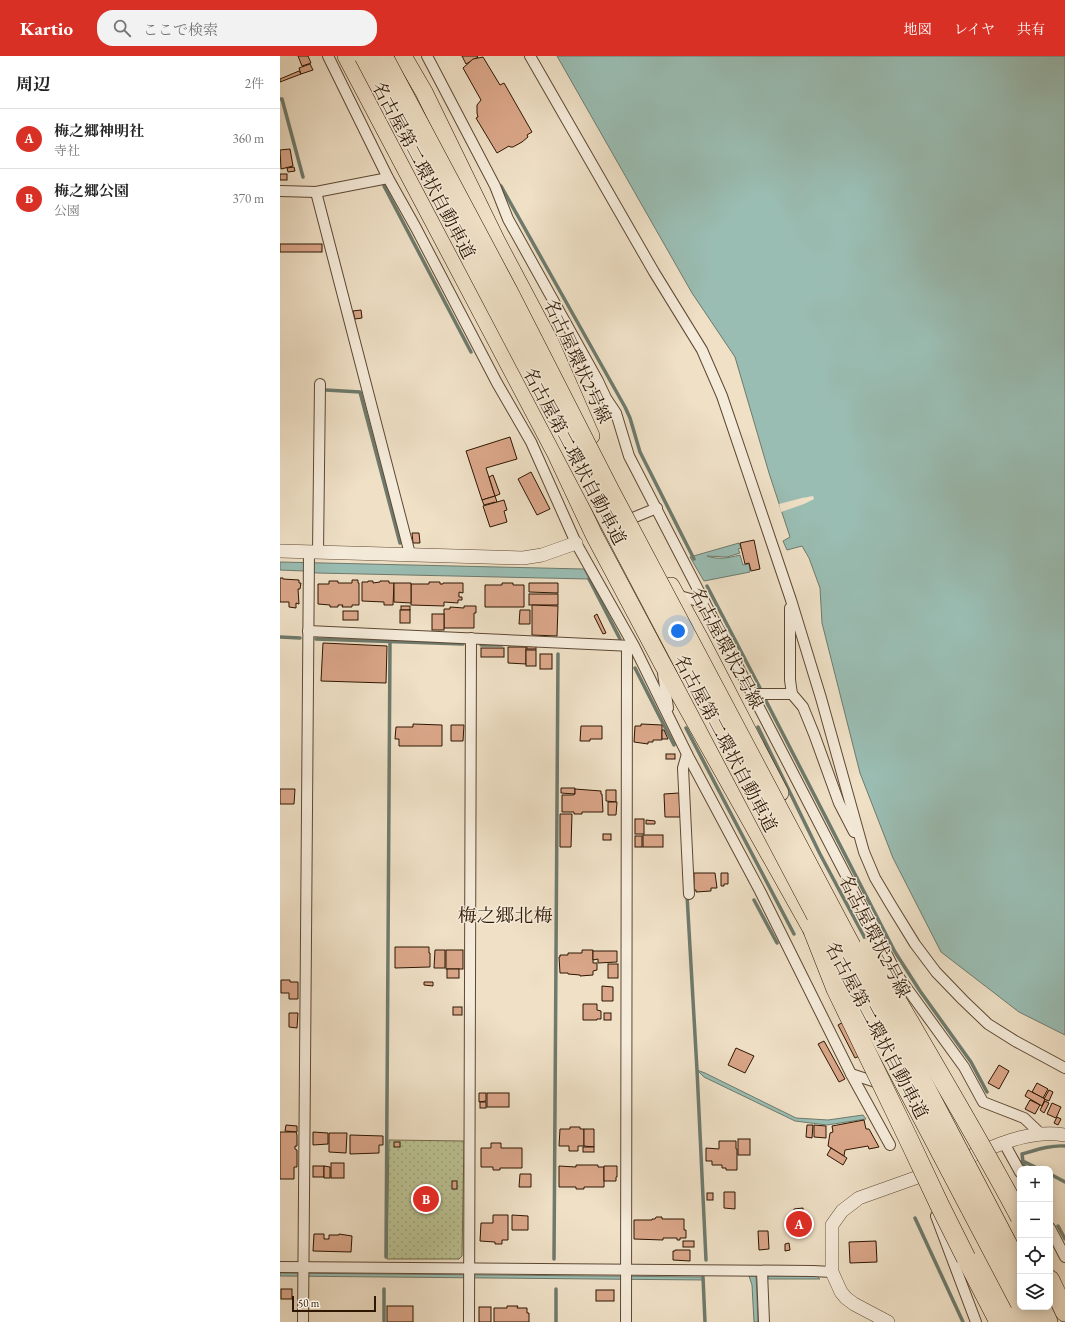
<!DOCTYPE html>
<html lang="ja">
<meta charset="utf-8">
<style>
body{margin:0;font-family:"EB Garamond","Noto Serif JP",serif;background:#f2f2f2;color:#222}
.controls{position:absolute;right:12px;bottom:12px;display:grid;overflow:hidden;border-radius:8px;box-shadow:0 2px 10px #0003}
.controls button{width:36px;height:36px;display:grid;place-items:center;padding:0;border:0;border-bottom:1px solid #e0e0e0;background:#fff;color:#222;font:20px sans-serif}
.scale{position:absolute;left:12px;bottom:10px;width:84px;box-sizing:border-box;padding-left:4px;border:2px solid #2d1602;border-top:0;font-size:11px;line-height:14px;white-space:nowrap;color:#2d1602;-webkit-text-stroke:3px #f5ebda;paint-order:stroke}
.you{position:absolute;left:398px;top:575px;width:14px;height:14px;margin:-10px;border:3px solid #fff;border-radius:50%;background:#1a73e8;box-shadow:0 0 0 6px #1a73e833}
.badge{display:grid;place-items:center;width:26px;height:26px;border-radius:50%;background:#d93025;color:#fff;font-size:13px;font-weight:700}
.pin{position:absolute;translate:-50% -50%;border:2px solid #fff;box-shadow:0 1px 4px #0006}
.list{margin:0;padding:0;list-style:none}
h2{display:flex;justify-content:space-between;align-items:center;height:52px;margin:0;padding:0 16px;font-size:17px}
h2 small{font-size:13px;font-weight:400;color:#767676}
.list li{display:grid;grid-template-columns:26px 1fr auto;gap:12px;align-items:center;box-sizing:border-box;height:60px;padding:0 16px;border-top:1px solid #e0e0e0}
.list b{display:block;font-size:15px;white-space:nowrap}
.list p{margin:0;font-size:13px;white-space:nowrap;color:#767676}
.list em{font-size:13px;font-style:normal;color:#767676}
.icon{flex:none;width:22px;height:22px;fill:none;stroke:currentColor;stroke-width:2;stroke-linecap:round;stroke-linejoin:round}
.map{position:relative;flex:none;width:785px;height:1266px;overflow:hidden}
header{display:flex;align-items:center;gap:24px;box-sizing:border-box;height:56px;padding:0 20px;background:#d93025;color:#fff}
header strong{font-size:19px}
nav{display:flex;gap:22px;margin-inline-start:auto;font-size:14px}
.search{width:280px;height:36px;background:#f2f2f2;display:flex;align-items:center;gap:10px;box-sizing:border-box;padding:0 14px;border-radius:16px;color:#767676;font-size:15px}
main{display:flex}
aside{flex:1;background:#fff}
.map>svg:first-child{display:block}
.grass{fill:url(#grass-dots);stroke:#746c4a}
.water{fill:#9abdb3;stroke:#6e7a6c}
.pier{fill:#efe0c6}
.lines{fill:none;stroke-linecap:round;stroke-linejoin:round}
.stream{stroke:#6e7a6c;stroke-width:3.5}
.building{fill:#daa689;stroke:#2d1602}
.minor-casing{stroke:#5e4833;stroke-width:12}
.tertiary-casing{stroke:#5e4833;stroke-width:14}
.trunk-casing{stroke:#2d1602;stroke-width:18}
.motorway-casing{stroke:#2d1602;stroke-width:20}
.minor{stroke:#f5ebda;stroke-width:10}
.tertiary{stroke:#f5ebda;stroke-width:13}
.trunk{stroke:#efe0c6;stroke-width:17}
.motorway{stroke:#efe0c6;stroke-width:19}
.motorway-bridge-casing{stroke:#2d1602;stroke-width:20;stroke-linecap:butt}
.motorway-bridge{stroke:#efe0c6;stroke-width:19}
.labels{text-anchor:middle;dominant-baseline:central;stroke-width:3;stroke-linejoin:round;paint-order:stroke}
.street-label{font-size:18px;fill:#2d1602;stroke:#f5ebda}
.neighbourhood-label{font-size:19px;fill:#2d1602;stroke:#f5ebda}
</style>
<header>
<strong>Kartio</strong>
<div class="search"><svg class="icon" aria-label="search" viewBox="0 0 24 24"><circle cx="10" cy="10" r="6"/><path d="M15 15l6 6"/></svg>ここで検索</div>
<nav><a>地図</a><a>レイヤ</a><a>共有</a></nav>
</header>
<main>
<aside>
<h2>周辺<small>2件</small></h2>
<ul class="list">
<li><span class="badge">A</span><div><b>梅之郷神明社</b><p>寺社</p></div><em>360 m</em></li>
<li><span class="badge">B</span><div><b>梅之郷公園</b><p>公園</p></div><em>370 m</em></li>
</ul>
</aside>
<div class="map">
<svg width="785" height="1266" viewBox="0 0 785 1266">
<defs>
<pattern id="grass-dots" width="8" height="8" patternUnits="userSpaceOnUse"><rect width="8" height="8" fill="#bbc293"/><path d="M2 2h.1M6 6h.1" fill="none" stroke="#a1a67d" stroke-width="1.8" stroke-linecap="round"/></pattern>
</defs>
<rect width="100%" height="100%" fill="#efe0c6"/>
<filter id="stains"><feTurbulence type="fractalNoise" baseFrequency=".005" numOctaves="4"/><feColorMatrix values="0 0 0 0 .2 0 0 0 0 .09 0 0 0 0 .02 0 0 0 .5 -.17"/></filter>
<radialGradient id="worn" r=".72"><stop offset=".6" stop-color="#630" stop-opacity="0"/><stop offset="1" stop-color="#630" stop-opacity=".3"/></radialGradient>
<path class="grass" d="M109 1084 184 1085 182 1200 179 1203H107Z"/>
<g class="water">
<path d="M277 0H785V979L739 956 661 896 613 802 580 717 542 567 540 532 529 502 522 490 507 494 503 485 510 481 489 417 455 301 412 237Z"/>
<path d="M459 487 461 492 458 493 460 497 447 501 427 500C438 504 448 502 460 499L463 509 469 508 470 516 424 525 410 501Z"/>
<path d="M0 506 304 513 309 523 37 517 24 515 0 514Z"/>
<path d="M417 1014 425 1017 516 1062 548 1064 583 1059 586 1063 547 1069 515 1065 424 1021Z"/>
<path d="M0 1217 423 1221 424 1224 0 1220Z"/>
<path d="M469 1220H476L478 1266H474L472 1229Z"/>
<path d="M488 1220H537L540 1223H488Z"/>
</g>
<path class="pier" d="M533 440 534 443 524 448 501 456 499 448 522 442Z"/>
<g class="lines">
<g class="stream">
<path d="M0 43H2L23 121"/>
<path d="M104 130 191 296"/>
<path d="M221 130 345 351 350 362 360 396 414 503"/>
<path d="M46 334 80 336 120 487"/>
<path d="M309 523 340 583"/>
<path d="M427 530 480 632"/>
<path d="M0 581 20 582"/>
<path d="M36 583 183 588"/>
<path d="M201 589H222"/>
<path d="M355 612 394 689"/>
<path d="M485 643 615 896 640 935 691 1006 707 1036"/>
<path d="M478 671 540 798 587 886"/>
<path d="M406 672 514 878"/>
<path d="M407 839 417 1014 426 1204"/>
<path d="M474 844 497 887"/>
<path d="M741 1106H745L759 1113"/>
<path d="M746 1113 743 1106 742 1098C756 1094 770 1089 785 1090"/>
<path d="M770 1118 785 1126"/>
<path d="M635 1162 683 1266"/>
<path d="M778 1170 785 1183"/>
<path d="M106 1201 110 586"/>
<path d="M274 1203 278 598"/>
<path d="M423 1221 425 1266"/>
<path d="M104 1266V1233"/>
<path d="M276 1266V1233"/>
</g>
</g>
<g class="building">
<path d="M18 0H28L31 7 22 10Z"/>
<path d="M182 0H197L198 1 186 8Z"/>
<path d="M203 1 220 29 224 27 252 76 247 79 248 81 242 86 233 91H230L229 90 217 97 196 62 198 61 197 57V49L201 44 183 12 193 3Z"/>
<path d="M30 8 33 14 21 18 19 12Z"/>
<path d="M19 15 21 18 0 26V23Z"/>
<path d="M10 93 13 110 1 113 0 94Z"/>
<path d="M14 111 15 115 8 116 7 112Z"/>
<rect x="0" y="118" width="7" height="6"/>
<rect x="0" y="188" width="42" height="8"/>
<path d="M81 254 82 262 75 263 73 255Z"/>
<path d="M230 381 237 403 206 412 215 440 202 444 186 395Z"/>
<path d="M251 416 270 453 257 459 238 423Z"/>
<path d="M213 419 220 438 215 440 209 421Z"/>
<path d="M215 440 217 446 215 447V446L204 449 202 444Z"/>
<path d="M224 444 227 454 224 455 227 466 210 471 203 450Z"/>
<path d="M132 477H139L140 487H133Z"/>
<path d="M474 484 480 513 471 515 469 507 465 508 460 487Z"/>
<path d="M0 522H3V523L19 524V527H21L20 533H18L19 548 16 547V552L9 551V546H0Z"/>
<path d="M72 524H78V527H79V549H72V551H62L63 549H58V551H50V549L38 548V528H49V525H58V527H72Z"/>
<path d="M88 525H93V527L100 526V525H109V527H114L113 549H104V546L82 545V526H88Z"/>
<path d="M149 526H160V528H163V527H183V537L179 536V541H182V544H178V547L164 546V550L131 549V528H149Z"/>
<path d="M114 527H131V547L114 546Z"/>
<path d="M222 527H233V529H244V551H205V529H222Z"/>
<path d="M249 527H278V537L249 536Z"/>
<rect x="249" y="538" width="29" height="11"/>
<path d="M252 549 278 550 277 580 252 579Z"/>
<rect x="121" y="550" width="9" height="4"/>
<path d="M184 550H196V557H194V572H164V553H170V551L184 552Z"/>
<rect x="120" y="554" width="10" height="13"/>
<path d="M240 554H250V568H239Z"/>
<rect x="63" y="555" width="15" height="9"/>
<rect x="152" y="558" width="12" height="16"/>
<path d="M317 558 326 577 323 578 314 560Z"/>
<path d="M43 587 107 590 106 627 41 625Z"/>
<rect x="247" y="589" width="9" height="4"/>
<path d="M228 591H246V608L228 607Z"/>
<rect x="201" y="592" width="23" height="9"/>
<rect x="246" y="594" width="10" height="16"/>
<rect x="260" y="598" width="12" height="15"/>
<path d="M133 668 162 669V690H119V683H115L116 671H133Z"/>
<path d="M361 668 382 669V684H373V686H368V688L354 686 355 670H361Z"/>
<path d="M171 669H184L183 685H171Z"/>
<path d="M301 670H322V683H310V685H300Z"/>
<path d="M382 674H384L388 683H382Z"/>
<rect x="386" y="698" width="9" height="5"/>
<path d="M281 732H295V738L281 737Z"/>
<path d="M0 733H15L14 748H0Z"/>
<path d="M295 733 321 735V738H322L323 756H302V758H294V756H282V739H293L295 738Z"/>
<path d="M326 734H336V746L326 745Z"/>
<path d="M399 737 400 761H385L384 738Z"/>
<path d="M328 746H337L336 759H328Z"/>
<path d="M280 758H292L291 791H280Z"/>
<rect x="355" y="763" width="9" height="15"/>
<path d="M366 764 375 765V768H366Z"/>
<rect x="323" y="778" width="8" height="6"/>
<rect x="363" y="779" width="20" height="12"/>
<rect x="355" y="780" width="7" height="11"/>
<path d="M414 817H435L437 832H431V835L416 836V834H414Z"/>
<path d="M441 817H448V828H444V830H441Z"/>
<path d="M115 891H149V897H150V911L115 912Z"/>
<path d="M155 894H165V912H154Z"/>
<rect x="166" y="894" width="17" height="19"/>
<path d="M302 894H313V907H317V914L313 915V919L300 920V919L288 918V917H280L279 901H280V899H288V897H302Z"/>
<path d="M313 895H337V906L318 907V903L313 904Z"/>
<rect x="328" y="908" width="10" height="14"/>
<rect x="167" y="913" width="12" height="9"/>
<path d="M1 924H10V926H18V943H9V937H1Z"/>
<path d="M144 926H153V930L144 929Z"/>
<path d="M322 930 333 931V945H322Z"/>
<path d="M303 948H317V954L321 955V963H317V964H303Z"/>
<rect x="173" y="951" width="9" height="8"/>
<path d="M9 957H18L17 972 9 971Z"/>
<rect x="324" y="957" width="7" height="7"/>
<path d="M567 964 584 998 575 1002 558 969Z"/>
<path d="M544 985 565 1023 559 1026 538 988Z"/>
<path d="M456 992 474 1000 465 1017 448 1009Z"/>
<path d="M719 1009 729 1015 719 1033 708 1027Z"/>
<path d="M757 1027 768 1033 763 1042 752 1036Z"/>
<path d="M748 1034 765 1043 762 1050 745 1040Z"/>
<path d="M769 1034 773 1036 769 1045 764 1043Z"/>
<path d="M199 1037H206V1045L199 1046Z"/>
<rect x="207" y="1037" width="22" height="14"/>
<path d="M750 1044 760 1049 755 1058 745 1053Z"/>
<path d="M765 1045 769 1047 764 1057 760 1054Z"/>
<rect x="200" y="1046" width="6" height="6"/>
<path d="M772 1047 781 1051 776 1062 767 1058Z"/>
<path d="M777 1061 781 1063 778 1069 774 1067Z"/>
<path d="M584 1064 586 1073H589L599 1091 589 1093 588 1090 565 1094 564 1100 548 1090 550 1077 553 1076 552 1070Z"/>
<path d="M6 1069 17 1070V1076L5 1075Z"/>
<path d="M527 1069H533L532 1082 526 1081Z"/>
<path d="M534 1069 546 1070V1082L534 1081Z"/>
<path d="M290 1071H300V1073H304V1090H298V1095H289V1090H279L280 1073H290Z"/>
<path d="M304 1073H314V1091L304 1090Z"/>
<path d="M0 1076H16L17 1079V1090H15V1093L17 1094V1111H14V1123H0Z"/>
<path d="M33 1076 48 1077V1088L33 1089Z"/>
<path d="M49 1077H67L66 1097 49 1096Z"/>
<path d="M70 1079 103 1080V1089H99V1097L70 1098Z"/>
<rect x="458" y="1083" width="12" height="16"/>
<path d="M439 1085H456V1093H457V1114H446V1112H442V1109H432V1105H426V1092L439 1093Z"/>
<rect x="114" y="1086" width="6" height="5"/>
<path d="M211 1087H221V1092H242V1112H220V1114H213V1111H201V1092H211Z"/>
<rect x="303" y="1091" width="11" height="5"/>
<path d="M551 1092 567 1102 563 1109 547 1099Z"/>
<rect x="51" y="1107" width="13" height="15"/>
<path d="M296 1109H318V1111H324V1131H304V1133H296V1131H279V1110L296 1111Z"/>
<rect x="33" y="1110" width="11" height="11"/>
<path d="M44 1110 50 1111V1122H44Z"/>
<path d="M324 1110H337V1121H336V1125H324Z"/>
<path d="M240 1118H251V1131H239Z"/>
<rect x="172" y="1125" width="5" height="8"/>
<path d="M444 1136H455V1153L444 1152Z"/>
<rect x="427" y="1137" width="6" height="7"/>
<path d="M523 1152V1161H525V1174H513L514 1153Z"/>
<path d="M213 1159H228V1184H222V1188H215V1186L200 1185 201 1167H213Z"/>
<path d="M232 1159 248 1160V1174H232Z"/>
<path d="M376 1161H382V1163H404V1174H406V1182H400V1184H397V1182H383V1184L354 1183V1164H372V1163H375Z"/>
<path d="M478 1175H488L489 1193 479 1194Z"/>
<path d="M34 1178H44V1183H49V1179H59V1178L72 1180 71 1196 33 1195Z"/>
<rect x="403" y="1185" width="11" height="6"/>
<path d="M596 1185 597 1206 570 1207 569 1186Z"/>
<path d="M509 1187 510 1194 505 1195V1188Z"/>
<path d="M395 1194H410V1205L393 1204V1195H395Z"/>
<rect x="1" y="1233" width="11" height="10"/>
<rect x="316" y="1234" width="18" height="11"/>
<rect x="107" y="1250" width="26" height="16"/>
<path d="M227 1250H238L237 1252H247V1257H249V1266H214V1252H227Z"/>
<rect x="199" y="1251" width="12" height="15"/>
</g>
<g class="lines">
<g class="minor-casing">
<g id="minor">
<path d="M48 0 108 122 136 172 217 327 251 386 296 487 354 590 407 698 480 835 571 1018 610 1089"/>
<path d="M147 0 215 130 228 163 318 325 326 342 336 357 349 400 618 920 684 1011 703 1046 744 1062 761 1078"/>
<path d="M250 0 374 216 422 294 442 340 511 544 541 642 584 796 595 822 611 849 635 888 656 916 683 944 708 968 735 985 785 1012"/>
<path d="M0 135 36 136 108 122"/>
<path d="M36 136 130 498"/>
<path d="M343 466 377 452"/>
<path d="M38 496 40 328"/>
<path d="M396 539 425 547"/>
<path d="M510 552V624L512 638 523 651 534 678 559 747 574 776"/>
<path d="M28 575 352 590"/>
<path d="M383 617 388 652"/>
<path d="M472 638H512"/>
<path d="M407 698 403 712 409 838"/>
<path d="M571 1018 602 1028"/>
<path d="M724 1087 740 1116"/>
<path d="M656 1160 696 1266"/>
<path d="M770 1172 785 1201"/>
<path d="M0 1211 533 1215 552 1216"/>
<path d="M482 1215 484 1266"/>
<path d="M23 1266 29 496"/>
<path d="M189 1266 191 582"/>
<path d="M346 1266 347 590"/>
</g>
</g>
<g class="tertiary-casing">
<g id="tertiary">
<path d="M0 495 243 502 262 499 296 487"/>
<path d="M676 1106C710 1093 747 1072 785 1079"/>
<path d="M608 1266 574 1248 566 1242 561 1236 552 1216V1169L562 1155 579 1142 652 1116"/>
</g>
</g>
<g class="trunk-casing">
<g id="trunk">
<path d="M66 0 275 396 314 479 382 607 538 885"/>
<path d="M123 0 144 36 216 184 270 286 311 380"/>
<path d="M391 530 419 581 500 737"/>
<path d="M588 978 737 1266"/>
</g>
</g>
<g class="motorway-casing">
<g id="motorway">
<path d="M686 1202 719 1266"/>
<path d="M770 1224 785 1256"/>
<path d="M742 1251 750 1266"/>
<path d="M761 1251 768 1266"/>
</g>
</g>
<use href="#minor" class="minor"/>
<use href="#tertiary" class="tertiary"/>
<use href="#trunk" class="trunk"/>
<use href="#motorway" class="motorway"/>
<g class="motorway-bridge-casing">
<g id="motorway-bridge">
<path d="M84 0 740 1247"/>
<path d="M103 0 229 237 330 435 596 937 740 1212"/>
<path d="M532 872 556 933 628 1082 660 1150 686 1202"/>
<path d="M587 892C637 982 692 1070 740 1161"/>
</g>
</g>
<use href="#motorway-bridge" class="motorway-bridge"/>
</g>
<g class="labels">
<g class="street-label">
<text transform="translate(144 114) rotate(62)">名古屋第二環状自動車道</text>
<text transform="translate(298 305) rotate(65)">名古屋環状2号線</text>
<text transform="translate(295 400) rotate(62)">名古屋第二環状自動車道</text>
<text transform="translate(447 592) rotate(62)">名古屋環状2号線</text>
<text transform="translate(446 687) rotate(62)">名古屋第二環状自動車道</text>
<text transform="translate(595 880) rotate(63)">名古屋環状2号線</text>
<text transform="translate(597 974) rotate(62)">名古屋第二環状自動車道</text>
</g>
<g class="neighbourhood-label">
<text x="225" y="859">梅之郷北梅</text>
</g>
</g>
<rect width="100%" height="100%" filter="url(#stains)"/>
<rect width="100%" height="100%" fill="url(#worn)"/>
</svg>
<div class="controls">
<button>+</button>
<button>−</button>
<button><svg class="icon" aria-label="locate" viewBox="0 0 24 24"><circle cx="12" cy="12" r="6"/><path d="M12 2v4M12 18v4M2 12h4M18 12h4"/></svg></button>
<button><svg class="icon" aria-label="layers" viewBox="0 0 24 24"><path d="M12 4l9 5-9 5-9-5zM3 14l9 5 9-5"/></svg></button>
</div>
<div class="scale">50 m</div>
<div class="you"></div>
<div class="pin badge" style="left:519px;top:1168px">A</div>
<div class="pin badge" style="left:146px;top:1143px">B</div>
</div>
</main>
